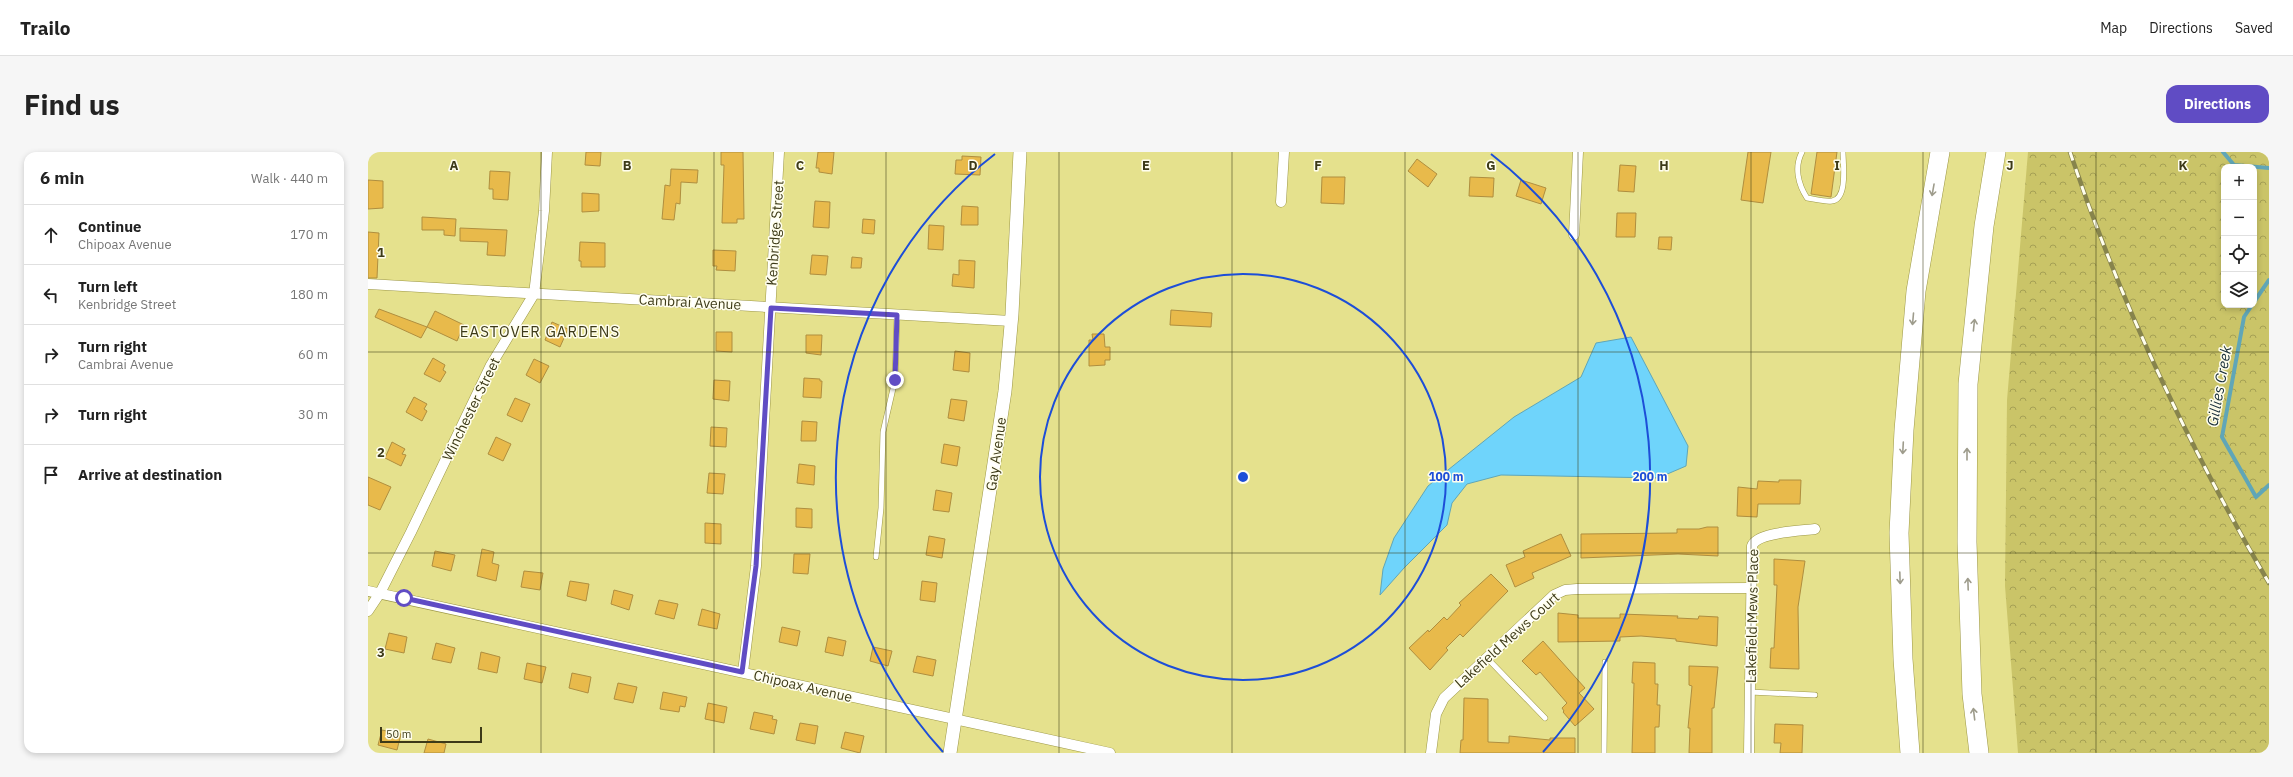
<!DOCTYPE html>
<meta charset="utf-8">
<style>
body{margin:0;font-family:"IBM Plex Sans",sans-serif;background:#f6f6f6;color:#222}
.controls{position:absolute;right:12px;top:12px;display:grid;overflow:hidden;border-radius:8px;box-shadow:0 2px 6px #0003}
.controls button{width:36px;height:36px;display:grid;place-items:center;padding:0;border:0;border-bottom:1px solid #e0e0e0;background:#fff;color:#222;font:20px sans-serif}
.scale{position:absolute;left:12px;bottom:10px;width:102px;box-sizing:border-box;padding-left:4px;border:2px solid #3d3a18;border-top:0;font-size:11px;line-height:14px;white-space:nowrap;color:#3d3a18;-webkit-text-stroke:3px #fffeee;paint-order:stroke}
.stop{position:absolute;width:12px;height:12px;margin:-9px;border:3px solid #604cc4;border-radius:50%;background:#fff}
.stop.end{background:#604cc4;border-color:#fff;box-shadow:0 1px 4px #0008}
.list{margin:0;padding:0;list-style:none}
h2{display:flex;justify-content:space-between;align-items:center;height:52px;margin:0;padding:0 16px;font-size:17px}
h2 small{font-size:13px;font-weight:400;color:#767676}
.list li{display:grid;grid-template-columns:26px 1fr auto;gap:12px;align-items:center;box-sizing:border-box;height:60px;padding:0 16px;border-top:1px solid #e0e0e0}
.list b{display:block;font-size:15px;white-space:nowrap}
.list p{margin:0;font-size:13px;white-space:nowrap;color:#767676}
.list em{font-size:13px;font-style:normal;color:#767676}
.icon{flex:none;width:22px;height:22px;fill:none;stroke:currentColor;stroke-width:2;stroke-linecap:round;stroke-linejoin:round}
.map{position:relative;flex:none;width:1901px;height:601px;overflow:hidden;border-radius:12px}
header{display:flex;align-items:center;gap:24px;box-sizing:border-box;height:56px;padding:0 20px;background:#fff;border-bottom:1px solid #e0e0e0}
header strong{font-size:19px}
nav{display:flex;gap:22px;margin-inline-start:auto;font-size:14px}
.intro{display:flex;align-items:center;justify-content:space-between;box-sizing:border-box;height:96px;padding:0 24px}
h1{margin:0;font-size:28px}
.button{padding:10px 18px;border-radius:12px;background:#604cc4;color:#fff;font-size:14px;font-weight:700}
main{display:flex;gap:24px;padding:0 24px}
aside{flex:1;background:#fff;border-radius:12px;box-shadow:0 2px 6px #0003}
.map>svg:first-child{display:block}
.forest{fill:url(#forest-crowns);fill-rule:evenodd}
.water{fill:#6fd4fb;stroke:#60a6b7}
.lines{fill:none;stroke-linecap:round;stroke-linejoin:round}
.stream{stroke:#60a6b7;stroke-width:4}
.building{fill:#e8ba4b;stroke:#af8e3f}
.service-casing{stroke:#9c9745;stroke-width:6}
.minor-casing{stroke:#9c9745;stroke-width:11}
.tertiary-casing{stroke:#9c9745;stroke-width:14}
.motorway-casing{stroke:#9c9745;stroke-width:20}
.service{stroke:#fff;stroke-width:5}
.minor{stroke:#fff;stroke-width:10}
.tertiary{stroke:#fff;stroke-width:13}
.motorway{stroke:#fff;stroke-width:19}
.rail-casing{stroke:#87844c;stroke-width:4.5}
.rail{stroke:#fffeee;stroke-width:3;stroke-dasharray:9;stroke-linecap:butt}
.oneway{stroke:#9e9c8c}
.route{stroke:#604cc4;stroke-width:5}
.grid{fill:none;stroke:#3d3a18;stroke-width:1;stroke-opacity:0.55}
.ring{fill:none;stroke:#1d4ed8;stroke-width:2}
.labels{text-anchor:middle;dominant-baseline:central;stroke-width:3;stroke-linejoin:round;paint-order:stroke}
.street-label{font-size:14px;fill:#3d3a18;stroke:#fffeee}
.neighbourhood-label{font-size:15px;letter-spacing:1px;fill:#3d3a18;stroke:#fffeee}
.water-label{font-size:15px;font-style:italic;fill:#192f39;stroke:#fffeee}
.grid-label{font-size:13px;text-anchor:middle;font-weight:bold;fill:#3d3a18;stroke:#fffeee;stroke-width:3;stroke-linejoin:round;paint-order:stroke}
.centre{fill:#1d4ed8;stroke:#fffeee;stroke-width:2}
.ring-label{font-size:12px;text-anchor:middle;font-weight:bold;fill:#1d4ed8;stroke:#fffeee;stroke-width:3;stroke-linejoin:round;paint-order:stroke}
</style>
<header>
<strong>Trailo</strong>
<nav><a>Map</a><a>Directions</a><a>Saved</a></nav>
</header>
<div class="intro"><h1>Find us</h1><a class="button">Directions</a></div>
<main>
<aside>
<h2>6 min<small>Walk · 440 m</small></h2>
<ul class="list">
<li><svg class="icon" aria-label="ahead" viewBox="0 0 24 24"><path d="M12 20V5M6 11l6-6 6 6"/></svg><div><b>Continue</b><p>Chipoax Avenue</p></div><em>170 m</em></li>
<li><svg class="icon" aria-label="left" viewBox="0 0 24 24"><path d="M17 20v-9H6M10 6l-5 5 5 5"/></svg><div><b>Turn left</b><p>Kenbridge Street</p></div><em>180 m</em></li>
<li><svg class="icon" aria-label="right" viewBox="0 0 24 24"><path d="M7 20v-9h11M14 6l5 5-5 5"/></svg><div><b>Turn right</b><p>Cambrai Avenue</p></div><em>60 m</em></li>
<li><svg class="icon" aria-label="right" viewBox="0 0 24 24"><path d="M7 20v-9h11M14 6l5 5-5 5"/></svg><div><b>Turn right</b></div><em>30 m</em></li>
<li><svg class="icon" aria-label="arrive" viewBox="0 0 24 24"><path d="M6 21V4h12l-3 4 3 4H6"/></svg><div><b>Arrive at destination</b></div></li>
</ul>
</aside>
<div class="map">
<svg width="1901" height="601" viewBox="0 0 1901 601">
<defs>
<pattern id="forest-crowns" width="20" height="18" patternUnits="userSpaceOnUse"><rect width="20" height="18" fill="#cac468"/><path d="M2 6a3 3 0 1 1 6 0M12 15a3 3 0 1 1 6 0" fill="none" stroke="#a5a055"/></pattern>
</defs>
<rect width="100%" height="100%" fill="#e5e18d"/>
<path class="forest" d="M1660 0H1901V601H1650L1637 434 1639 248ZM1856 15H1886V153H1856Z"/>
<path class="water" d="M1263 185 1320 294 1318 314 1290 326 1133 323 1099 332 1084 351 1079 373 1036 416 1012 443 1015 417 1026 386 1060 334 1146 265 1213 225 1228 191Z"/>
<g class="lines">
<g class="stream">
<path d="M1855 0 1866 13 1901 16"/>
<path d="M1886 150 1901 128"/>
<path d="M1884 153 1876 165 1854 285 1888 345 1901 333"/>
</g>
</g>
<g class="building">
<path d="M218 0H233L232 14 217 13Z"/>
<path d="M353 0H375L376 67H369V71H354L356 13H353Z"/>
<path d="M450 0H466L464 22 451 20V16H448Z"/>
<path d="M1380 0H1403L1395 51 1373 48Z"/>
<path d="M1449 0H1469L1463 45 1443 42Z"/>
<path d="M594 4 613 5 612 23 587 22 588 8H594Z"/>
<path d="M1049 7 1069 22 1060 35 1040 19Z"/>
<path d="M1252 13 1268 14 1266 40 1250 39Z"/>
<path d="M303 17 330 18 329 31 313 30 312 52 308 51 306 68 294 67 297 33 302 34Z"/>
<path d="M122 19 142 20 140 48 125 47V37H121Z"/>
<path d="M954 25H977L976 52 953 51Z"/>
<path d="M1102 25 1126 26 1125 45 1101 44Z"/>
<path d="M0 28 15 29V56L0 57Z"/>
<path d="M1153 28 1178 36 1173 52 1148 44Z"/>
<path d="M214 41 231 42V59L214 60Z"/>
<path d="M447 49 462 50 461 76 445 75Z"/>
<path d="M594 54 610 55V73H593Z"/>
<path d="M1249 61H1268L1267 85H1248Z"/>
<path d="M54 65 88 67 87 84 76 83V78H54Z"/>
<path d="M495 67 507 68 506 82 494 81Z"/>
<path d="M561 73 576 74 575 98 560 97Z"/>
<path d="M92 76 139 78 137 104 119 103 120 90 92 89Z"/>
<path d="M0 80 11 81 9 126H0Z"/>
<path d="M1291 85H1304L1303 98 1290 97Z"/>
<path d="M212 90 237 91V115H213V109H211Z"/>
<path d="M345 98 368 99 367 119 348 118 349 114H345Z"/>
<path d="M444 103 460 104 458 123 442 122Z"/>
<path d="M484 105 494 106 493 116H483Z"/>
<path d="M591 108 607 109 606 136 584 134 585 122 591 123Z"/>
<path d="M11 157 59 175 53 186 7 165Z"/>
<path d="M803 158 844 161 843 175 802 173Z"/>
<path d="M67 159 96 173 89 189 59 175Z"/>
<path d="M184 170 200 177 192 195 177 188Z"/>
<path d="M348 180H364V200L348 199Z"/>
<path d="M724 182H736L737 195H742V208H737V213L721 214V188H725Z"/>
<path d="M438 183H454L453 203 438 201Z"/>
<path d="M587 199 602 201 601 220 585 218Z"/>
<path d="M65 206 77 213 75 218 78 220 72 230 56 222Z"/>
<path d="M166 207 181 214 172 231 158 223Z"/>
<path d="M436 226 452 227V229H454L453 246 435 245Z"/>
<path d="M346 228 362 229 361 249 345 247Z"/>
<path d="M46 245 59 252 56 257 59 259 54 269 38 260Z"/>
<path d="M147 246 162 252 154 270 139 263Z"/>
<path d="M583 247 599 249 596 269 580 266Z"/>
<path d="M434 269 449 270 448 289H433Z"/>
<path d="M343 275 359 276 358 295 342 294Z"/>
<path d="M128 285 143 292 135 309 120 302Z"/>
<path d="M24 290 37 297 34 302 38 303 33 314 17 306Z"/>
<path d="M576 292 592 295 589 314 573 311Z"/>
<path d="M431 312 447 314 446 333 429 331Z"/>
<path d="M341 321 357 322 355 342 339 341Z"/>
<path d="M0 325 23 335 12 358 0 353Z"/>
<path d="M1411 328H1433L1432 352H1390L1389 365 1369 364 1370 335 1389 337 1390 329 1411 330Z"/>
<path d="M568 338 584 341 581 360 565 358Z"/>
<path d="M428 356 444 357V376L428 375Z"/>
<path d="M337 371 353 372V392L337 391Z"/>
<path d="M1339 375H1350V404L1310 402 1213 406V382L1309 381V377H1331Z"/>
<path d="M1193 382 1203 404 1164 421 1166 426 1147 435 1138 413 1157 405 1155 399Z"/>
<path d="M561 384 577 387 574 406 558 403Z"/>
<path d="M114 397 126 400 124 411 131 413 128 429 109 424Z"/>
<path d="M67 399 87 403 83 419 64 414Z"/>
<path d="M426 402H442L440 422 425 421Z"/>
<path d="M1406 407 1437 409 1430 455 1431 517 1402 516 1403 496H1406L1409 433H1406Z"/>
<path d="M156 419 175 421 172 438 153 435Z"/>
<path d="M1123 422 1140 439 1095 485 1092 482 1078 496 1080 498 1062 518 1041 496 1060 478 1061 480 1076 465 1079 468 1093 453 1091 451Z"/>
<path d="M202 429 221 432 218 449 199 444Z"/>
<path d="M554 429 569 431 567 450 552 448Z"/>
<path d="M246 438 265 443 261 458 243 452Z"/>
<path d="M291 448 310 452 306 467 287 462Z"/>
<path d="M334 457 352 462 349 477 330 473Z"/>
<path d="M1190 461 1210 463V466H1252V462L1310 464 1309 466 1330 467 1331 464 1350 465 1349 494 1308 489V487L1273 484 1252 485V489L1190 490Z"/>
<path d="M414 475 432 479 429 494 411 490Z"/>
<path d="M21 481 39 485 36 501 17 497Z"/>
<path d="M460 485 478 489 475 504 457 500Z"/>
<path d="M1175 489 1217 536 1211 541 1226 557 1207 574 1195 560 1196 559 1194 556 1199 551 1172 520 1168 523 1154 509Z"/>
<path d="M68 491 87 496 83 511 64 507Z"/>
<path d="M505 495 524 499 520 514 502 509Z"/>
<path d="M113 500 132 505 129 521 110 517Z"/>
<path d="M549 504 568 508 565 524 545 520Z"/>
<path d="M1265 510 1287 511V532H1290L1289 553H1292L1291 575H1287V601H1264L1266 531H1264Z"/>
<path d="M159 511 178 515 174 531 156 527Z"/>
<path d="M1321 514 1350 515 1346 556H1344V601H1321L1322 576H1320L1324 534 1321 533Z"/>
<path d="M204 521 223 525 220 541 201 536Z"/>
<path d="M250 531 269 535 265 551 246 547Z"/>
<path d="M295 540 319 545 317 555 312 554 311 560 292 557Z"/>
<path d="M1096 546 1120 547V590L1141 591V584L1182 588V586H1207V601H1092L1093 588H1095Z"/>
<path d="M340 551 359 555 356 571 337 567Z"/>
<path d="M386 560 405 564 404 567 409 568 406 582 382 577Z"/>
<path d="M432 571 450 574 447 592 428 588Z"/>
<path d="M1407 572 1435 573 1434 601H1412L1413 591H1406Z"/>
<path d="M14 578 33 582 29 598 10 593Z"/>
<path d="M477 580 496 584 492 601 473 596Z"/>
<path d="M60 587 78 592 76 601H56Z"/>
</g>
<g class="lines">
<g class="service-casing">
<g id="service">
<path d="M1434 0C1426 15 1430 32 1439 46 1447 47 1456 50 1464 49 1480 47 1475 12 1475 0"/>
<path d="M508 405 513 356 515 280 527 228 529 163"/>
<path d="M1119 506 1177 566"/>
<path d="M1382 540 1447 543"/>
<path d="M1236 601 1237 510"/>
</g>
</g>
<g class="minor-casing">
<g id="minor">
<path d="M913 50 916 0"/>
<path d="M1206 83 1210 0"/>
<path d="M0 132 643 169"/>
<path d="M0 439 742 601"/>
<path d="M0 459 12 441 43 380 123 213 166 142 176 59 179 0"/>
<path d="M375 520 388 414 411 0"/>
<path d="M1063 601 1068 562 1076 546 1186 443 1197 438 1209 437 1383 436"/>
<path d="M1381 601 1384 394C1389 380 1433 379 1447 377"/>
</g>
</g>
<g class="tertiary-casing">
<path id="tertiary" d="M582 601 637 239 644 162 652 0"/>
</g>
<g class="motorway-casing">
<g id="motorway">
<path d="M1542 601 1535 507 1531 381 1536 278 1548 139 1572 0"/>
<path d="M1611 601 1604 542 1599 390 1600 232 1616 74 1628 0"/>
</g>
</g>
<use href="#service" class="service"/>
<use href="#minor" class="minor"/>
<use href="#tertiary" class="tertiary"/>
<use href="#motorway" class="motorway"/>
<g class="rail-casing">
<path id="rail" d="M1702 0C1752 150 1821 295 1901 431"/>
</g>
<use href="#rail" class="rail"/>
</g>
<defs><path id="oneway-shaft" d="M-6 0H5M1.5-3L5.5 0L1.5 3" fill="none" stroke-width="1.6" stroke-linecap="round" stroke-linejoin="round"/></defs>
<g class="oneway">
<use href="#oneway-shaft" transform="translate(1565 38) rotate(100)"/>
<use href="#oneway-shaft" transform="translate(1545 167) rotate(95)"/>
<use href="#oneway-shaft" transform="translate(1606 173) rotate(-84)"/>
<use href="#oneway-shaft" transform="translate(1535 296) rotate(93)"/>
<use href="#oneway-shaft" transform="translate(1599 302) rotate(-90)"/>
<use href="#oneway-shaft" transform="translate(1532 426) rotate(88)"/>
<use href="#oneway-shaft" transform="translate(1600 432) rotate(-92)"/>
<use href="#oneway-shaft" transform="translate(1606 562) rotate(-97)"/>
</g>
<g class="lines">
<path class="route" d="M36 446 374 520 388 414 403 156 529 163 527 228"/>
</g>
<path class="grid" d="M173 0V601M346 0V601M518 0V601M691 0V601M864 0V601M1037 0V601M1210 0V601M1383 0V601M1555 0V601M1728 0V601M0 200H1901M0 401H1901"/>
<g class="ring">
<circle cx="875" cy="325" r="203"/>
<path d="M575 600A407 407 0 0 1 627 2M1123 2A407 407 0 0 1 1175 600"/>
</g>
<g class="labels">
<g class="street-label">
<text transform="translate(407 81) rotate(-86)">Kenbridge Street</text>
<text transform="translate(322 150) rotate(3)">Cambrai Avenue</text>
<text transform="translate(103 257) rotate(-64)">Winchester Street</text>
<text transform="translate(628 302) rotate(-82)">Gay Avenue</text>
<text transform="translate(1384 464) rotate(-89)">Lakefield Mews Place</text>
<text transform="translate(1139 488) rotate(-42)">Lakefield Mews Court</text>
<text transform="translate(435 534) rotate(13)">Chipoax Avenue</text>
</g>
<g class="neighbourhood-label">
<text x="172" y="179">EASTOVER GARDENS</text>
</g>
<g class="water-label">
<text transform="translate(1851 234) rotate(-80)">Gillies Creek</text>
</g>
</g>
<g class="grid-label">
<text x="86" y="18">A</text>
<text x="259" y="18">B</text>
<text x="432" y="18">C</text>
<text x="605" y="18">D</text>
<text x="778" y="18">E</text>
<text x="950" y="18">F</text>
<text x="1123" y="18">G</text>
<text x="1296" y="18">H</text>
<text x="1469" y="18">I</text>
<text x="1642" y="18">J</text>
<text x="1815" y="18">K</text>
<text x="13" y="105">1</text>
<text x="13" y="305">2</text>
<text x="13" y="505">3</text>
</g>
<circle cx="875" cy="325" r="6" class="centre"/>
<g class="ring-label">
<text x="1078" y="329">100 m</text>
<text x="1282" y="329">200 m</text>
</g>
</svg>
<div class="controls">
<button>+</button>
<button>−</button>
<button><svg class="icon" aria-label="locate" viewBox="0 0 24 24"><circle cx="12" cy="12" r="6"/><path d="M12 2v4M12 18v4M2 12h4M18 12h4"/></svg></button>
<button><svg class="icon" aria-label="layers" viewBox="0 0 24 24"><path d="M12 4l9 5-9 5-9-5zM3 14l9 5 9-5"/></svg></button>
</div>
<div class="scale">50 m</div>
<div class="stop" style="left:36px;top:446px"></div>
<div class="stop end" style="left:527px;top:228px"></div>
</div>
</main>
